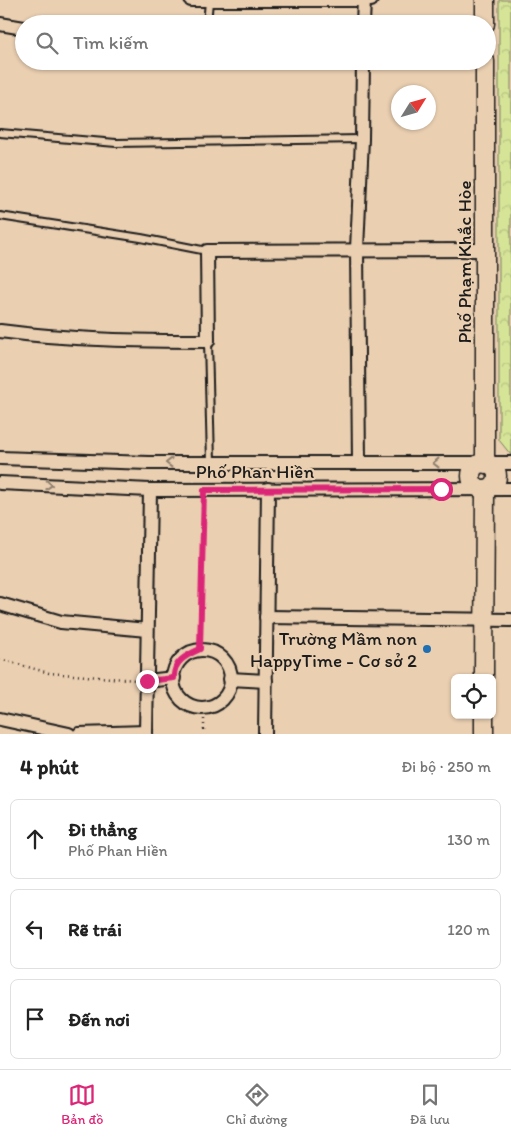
<!DOCTYPE html>
<html lang="vi">
<meta charset="utf-8">
<style>
body{margin:0;font-family:Itim,sans-serif;background:#f6f6f6;color:#222}
.controls{position:absolute;right:15px;bottom:15px;display:grid;overflow:hidden;border-radius:8px;box-shadow:0 1px 4px #0004}
.controls button{width:45px;height:45px;display:grid;place-items:center;padding:0;border:0;border-bottom:1px solid #e0e0e0;background:#fff;color:#222;font:25px sans-serif}
.compass{position:absolute;left:391px;top:85px;width:45px;height:45px;border-radius:50%;background:#fff;box-shadow:0 1px 4px #0004;rotate:53deg}
.stop{position:absolute;width:15px;height:15px;margin:-11px;border:4px solid #db2777;border-radius:50%;background:#fff}
.stop.end{background:#db2777;border-color:#fff;box-shadow:0 1px 5px #0008}
.list{margin:0;padding:0;list-style:none}
h2{display:flex;justify-content:space-between;align-items:center;height:65px;margin:0;padding:0 20px;font-size:21px}
h2 small{font-size:16px;font-weight:400;color:#767676}
.list li{display:grid;grid-template-columns:32px 1fr auto;gap:15px;align-items:center;box-sizing:border-box;height:80px;margin:0 10px 10px;padding:0 10px;border:1px solid #e0e0e0;border-radius:8px}
.list b{display:block;font-size:19px;white-space:nowrap}
.list p{margin:0;font-size:16px;white-space:nowrap;color:#767676}
.list em{font-size:16px;font-style:normal;color:#767676}
.icon{flex:none;width:28px;height:28px;fill:none;stroke:currentColor;stroke-width:2;stroke-linecap:round;stroke-linejoin:round}
.map{position:relative;flex:none;width:511px;height:734px;overflow:hidden}
.search{position:absolute;background:#fff;box-shadow:0 1px 4px #0004;left:15px;right:15px;top:15px;height:55px;display:flex;align-items:center;gap:12px;box-sizing:border-box;padding:0 18px;border-radius:28px;color:#767676;font-size:19px}
.sheet{height:335px;background:#fff}
nav{display:flex;justify-content:space-around;align-items:center;box-sizing:border-box;height:70px;border-top:1px solid #e0e0e0;background:#fff;font-size:14px;color:#767676}
nav a{display:grid;justify-items:center;gap:2px}
nav .on{color:#db2777}
.map>svg:first-child{display:block}
.park{fill:url(#park-crowns);stroke:#78805a}
.lines{fill:none;stroke-linecap:round;stroke-linejoin:round}
.lane-casing{stroke:#1c1c1c;stroke-width:10}
.street-casing{stroke:#1c1c1c;stroke-width:16}
.secondary-casing{stroke:#1c1c1c;stroke-width:21}
.path{stroke:#1c1c1c;stroke-width:2.5;stroke-dasharray:1 4;stroke-linecap:butt}
.lane{stroke:#eacfb1;stroke-width:6}
.street{stroke:#eacfb1;stroke-width:12}
.secondary{stroke:#eacfb1;stroke-width:18}
.oneway{stroke:#8d7e6e}
.route{stroke:#db2777;stroke-width:6}
.poi-dot{fill:#1f6fb2;stroke:#eacfb1;stroke-width:2}
.labels{text-anchor:middle;dominant-baseline:central;stroke-width:4.5;stroke-linejoin:round;paint-order:stroke}
.street-label{font-size:19px;fill:#1c1c1c;stroke:#eacfb1}
.poi-label{font-size:19px;fill:#1c1c1c;stroke:#eacfb1;text-anchor:end}
</style>
<div class="map">
<svg width="511" height="734" viewBox="0 0 511 734">
<defs>
<pattern id="park-crowns" width="20" height="18" patternUnits="userSpaceOnUse" patternTransform="scale(1.25)"><rect width="20" height="18" fill="#d5e497"/><path d="M2 6a3 3 0 1 1 6 0M12 15a3 3 0 1 1 6 0" fill="none" stroke="#b6c382"/></pattern>
</defs>
<rect width="100%" height="100%" fill="#eacfb1"/>
<filter id="ink" filterUnits="userSpaceOnUse"><feTurbulence type="fractalNoise" baseFrequency=".02" numOctaves="2"/><feDisplacementMap in="SourceGraphic" scale="10" xChannelSelector="R" yChannelSelector="G"/><feConvolveMatrix kernelMatrix="1 2 1 2 8 2 1 2 1" color-interpolation-filters="sRGB"/></filter>
<g filter="url(#ink)">
<path class="park" d="M499 0H511V455L499 440Z"/>
<g class="lines">
<g class="lane-casing">
<g id="lane">
<path d="M207 24 209 1"/>
<path d="M0 133 116 143 362 139"/>
<path d="M0 216 141 238 207 251"/>
<path d="M208 341 211 462"/>
</g>
</g>
<g class="street-casing">
<g id="street">
<path d="M191 0H371"/>
<path d="M0 24 24 28"/>
<path d="M363 24 364 0"/>
<path d="M0 331C69 340 138 341 208 341L207 251 485 250"/>
<path d="M0 458 149 463H511"/>
<path d="M359 463 357 249 362 139 363 61"/>
<path d="M0 483 150 490 511 489"/>
<path d="M0 604 61 622 147 630"/>
<path d="M266 617 511 620"/>
<circle cx="202" cy="679" r="29"/>
<path d="M230 679 266 681"/>
<path d="M147 681 174 678"/>
<path d="M0 719 69 734"/>
<path d="M79 734 146 732"/>
<path d="M146 734 150 490"/>
<path d="M265 734 268 489"/>
</g>
</g>
<g class="secondary-casing">
<g id="secondary">
<path d="M485 24V0"/>
<path d="M485 61V464"/>
<circle cx="484" cy="476" r="13"/>
<path d="M484 678 485 489"/>
<path d="M484 734V715"/>
</g>
</g>
<g class="path">
<path d="M200 649 203 501"/>
<path d="M0 659 49 673 136 680"/>
<path d="M204 709V734"/>
</g>
<use href="#lane" class="lane"/>
<use href="#street" class="street"/>
<use href="#secondary" class="secondary"/>
</g>
<defs><path id="oneway-chevron" d="M-2-3.5L2.5 0L-2 3.5" fill="none" stroke-width="1.6" stroke-linecap="round" stroke-linejoin="round" transform="scale(1.25)"/></defs>
<g class="oneway">
<use href="#oneway-chevron" transform="translate(169 463) rotate(180)"/>
<use href="#oneway-chevron" transform="translate(436 463) rotate(-180)"/>
<use href="#oneway-chevron" transform="translate(49 485) rotate(3)"/>
</g>
</g>
<g class="lines" filter="url(#ink)">
<path class="route" d="M147 681 174 678C173 661 187 655 200 649L204 490 441 489"/>
</g>
<circle class="poi-dot" cx="427" cy="649" r="5"/>
<g class="labels">
<g class="street-label">
<text transform="translate(464 262) rotate(-90)">Phố Phạm Khắc Hòe</text>
<text x="255" y="471">Phố Phan Hiền</text>
</g>
<g class="poi-label">
<text x="417" y="638">Trường Mầm non<tspan x="417" dy="22">HappyTime - Cơ sở 2</tspan></text>
</g>
</g>
</svg>
<div class="controls">
<button><svg class="icon" aria-label="locate" viewBox="0 0 24 24"><circle cx="12" cy="12" r="6"/><path d="M12 2v4M12 18v4M2 12h4M18 12h4"/></svg></button>
</div>
<svg class="compass" viewBox="-18 -18 36 36"><path d="M0-13l5 13h-10z" fill="#e53935"/><path d="M0 13l5-13h-10z" fill="#767676"/></svg>
<div class="stop" style="left:441px;top:489px"></div>
<div class="stop end" style="left:147px;top:681px"></div>
<div class="search"><svg class="icon" aria-label="search" viewBox="0 0 24 24"><circle cx="10" cy="10" r="6"/><path d="M15 15l6 6"/></svg>Tìm kiếm</div>
</div>
<section class="sheet">
<h2>4 phút<small>Đi bộ · 250 m</small></h2>
<ul class="list">
<li><svg class="icon" aria-label="ahead" viewBox="0 0 24 24"><path d="M12 20V5M6 11l6-6 6 6"/></svg><div><b>Đi thẳng</b><p>Phố Phan Hiền</p></div><em>130 m</em></li>
<li><svg class="icon" aria-label="left" viewBox="0 0 24 24"><path d="M17 20v-9H6M10 6l-5 5 5 5"/></svg><div><b>Rẽ trái</b></div><em>120 m</em></li>
<li><svg class="icon" aria-label="arrive" viewBox="0 0 24 24"><path d="M6 21V4h12l-3 4 3 4H6"/></svg><div><b>Đến nơi</b></div></li>
</ul>
</section>
<nav>
<a class="on"><svg class="icon" aria-label="map" viewBox="0 0 24 24"><path d="M3 6l6-2 6 2 6-2v14l-6 2-6-2-6 2zM9 4v14M15 6v14"/></svg>Bản đồ</a>
<a><svg class="icon" aria-label="directions" viewBox="0 0 24 24"><path d="M12 3l9 9-9 9-9-9zM9 14v-3h6M13 9l2 2-2 2"/></svg>Chỉ đường</a>
<a><svg class="icon" aria-label="saved" viewBox="0 0 24 24"><path d="M7 4h10v16l-5-4-5 4z"/></svg>Đã lưu</a>
</nav>
